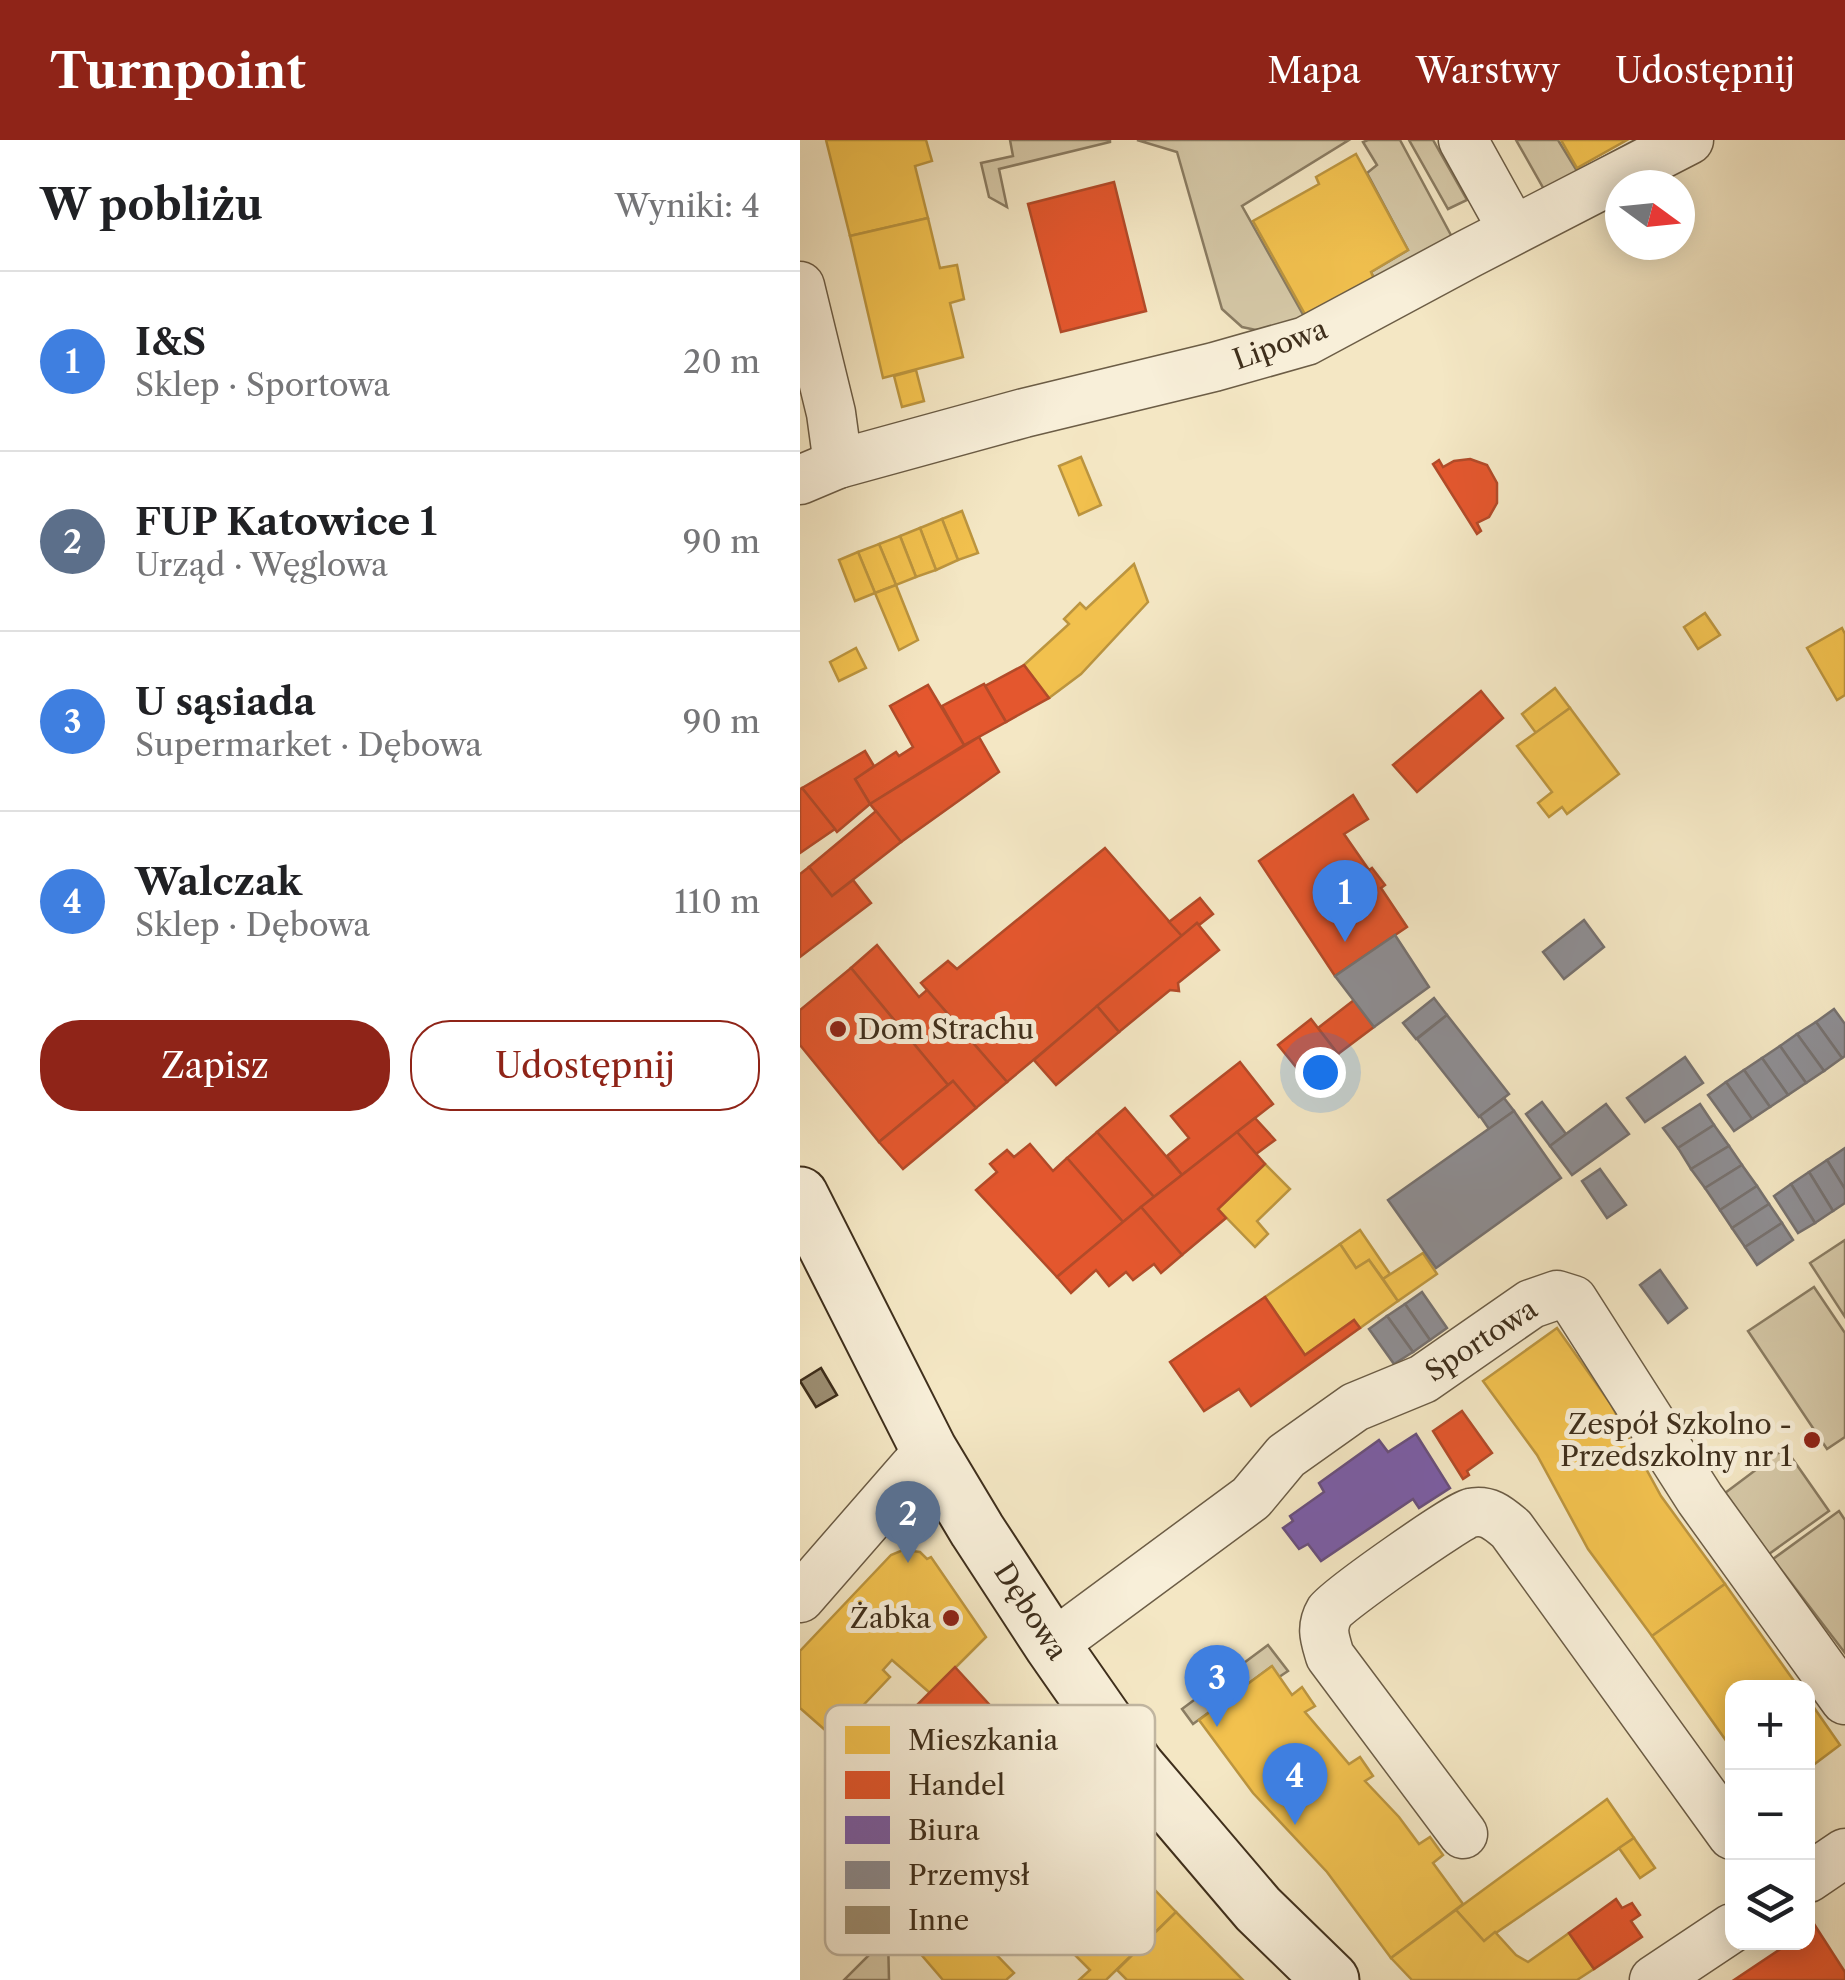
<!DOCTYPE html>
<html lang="pl">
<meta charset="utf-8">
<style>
body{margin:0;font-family:"Libre Caslon Text",serif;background:#f2f2f2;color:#202124}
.controls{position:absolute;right:30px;bottom:30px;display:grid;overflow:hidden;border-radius:20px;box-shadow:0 5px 25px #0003}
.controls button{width:90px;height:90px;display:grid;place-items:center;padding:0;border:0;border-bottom:2px solid #e0e0e0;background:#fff;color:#202124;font:50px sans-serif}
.compass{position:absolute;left:805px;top:30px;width:90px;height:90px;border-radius:50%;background:#fff;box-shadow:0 5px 25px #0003;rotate:105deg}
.you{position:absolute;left:520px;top:932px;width:35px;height:35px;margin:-25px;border:8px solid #fff;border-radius:50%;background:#1a73e8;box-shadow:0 0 0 15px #1a73e833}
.badge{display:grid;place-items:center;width:65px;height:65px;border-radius:50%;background:#8f2418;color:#fff;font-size:32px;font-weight:700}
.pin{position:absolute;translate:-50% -82px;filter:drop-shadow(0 2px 5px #0008)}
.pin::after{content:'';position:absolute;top:52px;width:35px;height:30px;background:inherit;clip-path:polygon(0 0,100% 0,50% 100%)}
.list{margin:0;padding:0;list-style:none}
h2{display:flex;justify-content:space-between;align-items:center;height:130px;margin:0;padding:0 40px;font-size:42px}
h2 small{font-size:32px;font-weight:400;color:#757577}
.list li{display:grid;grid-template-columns:65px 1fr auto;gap:30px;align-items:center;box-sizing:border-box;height:180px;padding:0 40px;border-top:2px solid #e0e0e0}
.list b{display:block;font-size:38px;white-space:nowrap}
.list p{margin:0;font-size:32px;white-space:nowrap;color:#757577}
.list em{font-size:32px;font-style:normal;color:#757577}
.actions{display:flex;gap:20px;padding:30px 40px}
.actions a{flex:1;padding:22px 0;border:2px solid #8f2418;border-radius:40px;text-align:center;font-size:35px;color:#8f2418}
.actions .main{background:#8f2418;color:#fff}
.icon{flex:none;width:55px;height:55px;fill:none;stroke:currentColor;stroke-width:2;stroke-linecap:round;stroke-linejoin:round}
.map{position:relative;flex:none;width:1045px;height:1840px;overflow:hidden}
header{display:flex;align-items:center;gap:60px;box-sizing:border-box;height:140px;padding:0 50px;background:#8f2418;color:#fff}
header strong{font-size:48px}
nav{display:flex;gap:55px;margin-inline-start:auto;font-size:35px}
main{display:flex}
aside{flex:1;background:#fff}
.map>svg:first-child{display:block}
.green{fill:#d5c8a7;stroke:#8a7c62;stroke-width:2.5}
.homes{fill:#f2c14e;stroke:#bc953f;stroke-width:2.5}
.shops{fill:#e4572e;stroke:#b24b29;stroke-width:2.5}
.offices{fill:#7b5ea7;stroke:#69507d;stroke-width:2.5}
.industry{fill:#8d8d92;stroke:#76716f;stroke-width:2.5}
.building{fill:#9d8f73;stroke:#3f2f1c;stroke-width:2.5}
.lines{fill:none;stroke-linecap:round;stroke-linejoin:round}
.street-casing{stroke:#6c5d46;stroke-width:51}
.secondary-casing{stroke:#3f2f1c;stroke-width:59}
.street{stroke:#f8efd9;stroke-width:48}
.secondary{stroke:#f8efd9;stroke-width:55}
.poi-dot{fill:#8f2418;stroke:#f8efd9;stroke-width:4}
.labels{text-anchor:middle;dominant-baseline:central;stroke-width:10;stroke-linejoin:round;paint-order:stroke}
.street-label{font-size:28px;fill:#3f2f1c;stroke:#f8efd9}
.poi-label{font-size:28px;fill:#3f2f1c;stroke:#f8efd9;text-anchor:end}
.key{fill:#f8efd9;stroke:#c0b5a0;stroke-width:2.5}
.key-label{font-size:28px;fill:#3f2f1c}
</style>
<header>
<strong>Turnpoint</strong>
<nav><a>Mapa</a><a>Warstwy</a><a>Udostępnij</a></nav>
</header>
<main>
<aside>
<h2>W pobliżu<small>Wyniki: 4</small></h2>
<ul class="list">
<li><span class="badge" style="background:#3f7fe0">1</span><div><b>I&amp;S</b><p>Sklep · Sportowa</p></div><em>20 m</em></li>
<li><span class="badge" style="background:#5c6f8a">2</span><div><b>FUP Katowice 1</b><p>Urząd · Węglowa</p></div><em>90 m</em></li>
<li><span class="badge" style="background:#3f7fe0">3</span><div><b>U sąsiada</b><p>Supermarket · Dębowa</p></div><em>90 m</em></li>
<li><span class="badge" style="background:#3f7fe0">4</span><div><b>Walczak</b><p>Sklep · Dębowa</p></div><em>110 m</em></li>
</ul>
<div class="actions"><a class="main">Zapisz</a><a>Udostępnij</a></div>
</aside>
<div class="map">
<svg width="1045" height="1840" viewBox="0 0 1045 1840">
<rect width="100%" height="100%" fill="#f4e7c4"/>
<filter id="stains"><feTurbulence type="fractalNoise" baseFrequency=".002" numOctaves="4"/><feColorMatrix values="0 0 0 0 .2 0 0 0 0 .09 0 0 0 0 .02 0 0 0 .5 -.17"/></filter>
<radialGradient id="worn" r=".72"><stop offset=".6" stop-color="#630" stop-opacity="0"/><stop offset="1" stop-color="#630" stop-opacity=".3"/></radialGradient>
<g class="green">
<path d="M210 0H310V2L199 29 207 67 189 57 181 23 213 16Z"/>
<path d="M337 0H549L442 66 505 178 574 138 571 132 608 110 567 33 577 25 563 2 568 0H600L652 97 503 183 456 190 442 187 422 169 377 12Z"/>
<path d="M609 0H633L667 60 648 69Z"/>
<path d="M716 0H758L777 31 835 0H845L745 51Z"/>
<path d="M1045 1100V1177L1010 1123Z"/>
<path d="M1014 1147 1045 1193V1297L1027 1309 948 1191Z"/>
<path d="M985 1308 1029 1371 969 1414 925 1353Z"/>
<path d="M1039 1371 1045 1380V1513L973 1419Z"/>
<path d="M468 1505 488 1531 479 1537 471 1527 393 1584 382 1569Z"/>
<path d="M88 1796 89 1840H44Z"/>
</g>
<g class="homes">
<path d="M26 0H126L132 21 115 26 128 78 50 96Z"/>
<path d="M761 0H827L777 28Z"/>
<path d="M556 14 608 110 571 132 574 139 506 176 453 81 519 44 516 37Z"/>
<path d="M128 78 140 128 157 125 164 159 150 163 163 217 83 238 50 96Z"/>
<path d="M116 230 124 261 102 267 94 236Z"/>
<path d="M281 317 301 365 279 375 259 326Z"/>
<path d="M162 371 178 413 158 420 142 379Z"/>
<path d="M142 379 158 420 136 430 120 388Z"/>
<path d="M120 388 136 430 116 437 100 396Z"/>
<path d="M100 396 116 437 96 445 79 404Z"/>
<path d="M79 404 96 445 75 453 58 412Z"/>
<path d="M58 412 75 453 55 461 39 420Z"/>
<path d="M334 424 348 462 281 534 249 558 224 525 269 484 264 479 280 463 286 469Z"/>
<path d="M96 445 118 500 99 510 75 453Z"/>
<path d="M905 473 920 495 898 509 884 487Z"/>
<path d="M1042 488 1045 494V555L1037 560 1007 508Z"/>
<path d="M56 508 66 528 39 541 30 522Z"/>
<path d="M755 548 770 568 736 593 722 574Z"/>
<path d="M770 568 819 634 767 674 762 667 749 677 738 663 752 652 717 606Z"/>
<path d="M465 1024 490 1049 457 1081 468 1094 455 1107 418 1069Z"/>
<path d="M560 1090 590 1134 583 1139 569 1120 556 1128 540 1104Z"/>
<path d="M540 1104 556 1128 569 1120 598 1161 560 1188 554 1180 505 1215 465 1157Z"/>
<path d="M623 1113 637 1134 598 1161 583 1139Z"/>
<path d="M757 1188 810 1263 861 1356 925 1444 852 1496 788 1409 737 1315 683 1241Z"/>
<path d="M103 1410 120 1412 127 1419 131 1417 186 1497 130 1553 92 1520 83 1530 90 1537 33 1597 0 1568V1511L91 1415Z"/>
<path d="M925 1444 999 1548H932V1609L852 1496Z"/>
<path d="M472 1526 492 1555 502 1547 515 1566 505 1572 549 1624 560 1617 573 1636 565 1641 599 1677 619 1704 630 1697 643 1715 633 1723 663 1764 591 1818 527 1732 453 1653 399 1580Z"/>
<path d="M1008 1559 1040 1605 1008 1629Z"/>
<path d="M807 1659 834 1698 684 1801 656 1770Z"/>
<path d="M834 1698 855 1728 840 1738 819 1708Z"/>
<path d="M330 1724 376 1772 306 1840H279L290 1830 255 1795Z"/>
<path d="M656 1770 684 1801 695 1792 716 1815 728 1822 769 1793 794 1829 777 1840H612L591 1818Z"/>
<path d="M376 1772 443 1840H327L317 1830Z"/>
<path d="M157 1774 214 1833 206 1840H143L119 1812Z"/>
</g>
<g class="shops">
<path d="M314 42 346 171 261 192 228 64Z"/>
<path d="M670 319 687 325 697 343V363L689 377 677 383 681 391 677 394 633 324 639 320 643 327 654 321Z"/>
<path d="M224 525 249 558 206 582 185 546Z"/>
<path d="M184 544 206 582 164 605 142 566Z"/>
<path d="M128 545 164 605 70 664 55 639 96 612 99 616 113 607 90 566Z"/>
<path d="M681 551 703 578 617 652 593 625Z"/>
<path d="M179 597 199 632 101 702 70 664Z"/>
<path d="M65 611 74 626 55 639 70 664 37 692 2 648Z"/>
<path d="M2 648 35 689 0 713V650Z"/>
<path d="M553 655 568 679 544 694 569 730 572 728 585 745 581 748 607 787 535 836 459 721Z"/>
<path d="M76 671 101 702 32 756 9 727Z"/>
<path d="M305 708 382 796 207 942 121 843 148 821 157 829Z"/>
<path d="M9 727 32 756 53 740 71 763 0 817V734Z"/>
<path d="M400 758 413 774 399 785 397 783 382 796 369 782Z"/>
<path d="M397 783 419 810 378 843 379 851 370 850 319 892 297 866Z"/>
<path d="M77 805 119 857 127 850 207 942 176 968 153 941 148 945 51 828Z"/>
<path d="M51 828 148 945 79 1002 0 905V870Z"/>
<path d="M554 860 574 887 538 914 518 888Z"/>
<path d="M297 866 319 892 256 945 234 920Z"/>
<path d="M511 879 538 914 505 938 478 905Z"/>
<path d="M440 922 473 964 382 1035 367 1016 389 998 371 976Z"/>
<path d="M153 941 176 968 103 1029 79 1002Z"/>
<path d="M325 968 382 1035 354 1057 297 992Z"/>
<path d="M455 978 475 1000 456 1014 437 992Z"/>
<path d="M297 992 354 1057 323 1082 267 1018Z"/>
<path d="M437 992 465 1024 418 1069 426 1078 382 1115 341 1067Z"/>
<path d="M230 1004 253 1031 267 1018 323 1082 257 1137 176 1050 197 1032 190 1024 207 1010 214 1017Z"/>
<path d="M341 1067 382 1115 361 1133 354 1124 333 1140 326 1132 309 1146 296 1130 271 1153 257 1137Z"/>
<path d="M465 1157 505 1215 554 1180 560 1188 451 1266 439 1249 404 1271 370 1222Z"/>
<path d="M662 1271 692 1313 667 1331 669 1335 663 1339 633 1291Z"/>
<path d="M155 1527 250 1631 200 1680 103 1579Z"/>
<path d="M816 1759 822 1768 832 1763 840 1775 831 1781 842 1797 794 1829 769 1793Z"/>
<path d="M1014 1784 1045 1832V1840H934L991 1802H1008V1792L1013 1788 1012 1785Z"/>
</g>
<path class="offices" d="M616 1294 650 1348 619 1368 613 1359 521 1421 508 1404 499 1409 483 1388 493 1381 490 1376 524 1352 519 1343 579 1300 588 1312Z"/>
<g class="industry">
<path d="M784 780 804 807 764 839 743 812Z"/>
<path d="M595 795 629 847 574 887 535 836Z"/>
<path d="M634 858 647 875 616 899 603 883Z"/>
<path d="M1034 869 1045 884V916L1042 918 1016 882Z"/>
<path d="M647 875 709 954 679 977 617 899Z"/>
<path d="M1016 882 1042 918 1024 931 997 894Z"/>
<path d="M997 894 1024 931 1006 943 980 906Z"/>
<path d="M980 906 1006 943 988 955 962 918Z"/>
<path d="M885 917 903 943 845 982 827 958Z"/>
<path d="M962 918 988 955 970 967 944 930Z"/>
<path d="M944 930 970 967 952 979 926 942Z"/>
<path d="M926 942 952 979 934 991 908 955Z"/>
<path d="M704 958 714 971 689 989 680 976Z"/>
<path d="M742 962 766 994 750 1006 726 974Z"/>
<path d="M806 964 829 994 772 1035 750 1006Z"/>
<path d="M900 964 914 985 878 1008 863 988Z"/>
<path d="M714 971 761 1038 636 1128 588 1060Z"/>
<path d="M914 985 929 1006 891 1029 878 1008Z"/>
<path d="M929 1006 942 1025 905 1048 891 1029Z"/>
<path d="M1045 1008V1049L1027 1020Z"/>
<path d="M1027 1020 1045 1049V1063L1033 1071 1009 1032Z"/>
<path d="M942 1025 957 1046 920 1070 905 1048Z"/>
<path d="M800 1029 826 1065 807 1078 782 1041Z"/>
<path d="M1009 1032 1033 1071 1015 1083 991 1044Z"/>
<path d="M991 1044 1015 1083 998 1093 974 1056Z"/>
<path d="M957 1046 969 1064 932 1088 920 1070Z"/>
<path d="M969 1064 982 1083 945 1107 932 1088Z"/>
<path d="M982 1083 993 1100 957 1125 945 1107Z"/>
<path d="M860 1130 887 1168 868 1183 840 1145Z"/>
<path d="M622 1152 647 1188 630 1200 605 1164Z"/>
<path d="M605 1164 630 1200 613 1212 587 1176Z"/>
<path d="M587 1176 613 1212 594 1224 569 1189Z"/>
</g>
<path class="building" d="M21 1228 37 1255 16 1267 0 1241Z"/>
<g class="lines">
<g class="street-casing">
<g id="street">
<path d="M663 0 713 90"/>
<path d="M0 146 31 273 38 324"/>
<path d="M0 340 38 324 224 273 414 227 506 201 668 114 889 0"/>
<path d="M0 1458 129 1310"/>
<path d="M252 1505 451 1358 486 1316 555 1267 623 1239 731 1164 757 1155 773 1160 900 1359 1045 1560"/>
<path d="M663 1694 530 1516C525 1499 520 1488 530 1471 535 1462 660 1374 670 1373 688 1369 698 1378 711 1389L932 1695"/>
<path d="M1008 1738 1045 1713"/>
<path d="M854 1840 932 1788"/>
</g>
</g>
<g class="secondary-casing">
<path id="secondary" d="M0 1055 129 1310 177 1390 252 1505 337 1627 458 1769 531 1840"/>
</g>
<use href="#street" class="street"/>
<use href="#secondary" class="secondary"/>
</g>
<g class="poi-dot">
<circle cx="38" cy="889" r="10"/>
<circle cx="1012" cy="1300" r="10"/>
<circle cx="151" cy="1478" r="10"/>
</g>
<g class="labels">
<g class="street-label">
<text transform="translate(480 204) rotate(-20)">Lipowa</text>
<text transform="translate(681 1200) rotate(-33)">Sportowa</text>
<text transform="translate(231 1471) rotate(57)">Dębowa</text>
</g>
<g class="poi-label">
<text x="58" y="889" text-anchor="start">Dom Strachu</text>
<text x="992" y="1284">Zespół Szkolno -<tspan x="992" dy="32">Przedszkolny nr 1</tspan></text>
<text x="131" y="1478">Żabka</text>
</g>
</g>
<rect x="25" y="1565" width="330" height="250" rx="15" class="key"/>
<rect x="45" y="1586" width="45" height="28" fill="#f2c14e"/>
<rect x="45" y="1631" width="45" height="28" fill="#e4572e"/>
<rect x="45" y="1676" width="45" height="28" fill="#7b5ea7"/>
<rect x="45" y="1721" width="45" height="28" fill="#8d8d92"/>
<rect x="45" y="1766" width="45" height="28" fill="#9d8f73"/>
<g class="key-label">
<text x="108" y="1610">Mieszkania</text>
<text x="108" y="1655">Handel</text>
<text x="108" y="1700">Biura</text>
<text x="108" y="1745">Przemysł</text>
<text x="108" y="1790">Inne</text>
</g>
<rect width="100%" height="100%" filter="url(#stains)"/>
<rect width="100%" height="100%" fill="url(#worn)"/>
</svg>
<div class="controls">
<button>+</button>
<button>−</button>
<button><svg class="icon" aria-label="layers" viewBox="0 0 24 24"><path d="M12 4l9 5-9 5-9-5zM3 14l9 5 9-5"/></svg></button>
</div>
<svg class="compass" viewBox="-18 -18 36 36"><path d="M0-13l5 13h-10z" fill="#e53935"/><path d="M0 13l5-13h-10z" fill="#757577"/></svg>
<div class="you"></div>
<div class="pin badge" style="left:545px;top:802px;background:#3f7fe0">1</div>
<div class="pin badge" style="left:108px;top:1423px;background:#5c6f8a">2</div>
<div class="pin badge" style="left:417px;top:1587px;background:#3f7fe0">3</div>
<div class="pin badge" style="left:495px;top:1685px;background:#3f7fe0">4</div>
</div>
</main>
